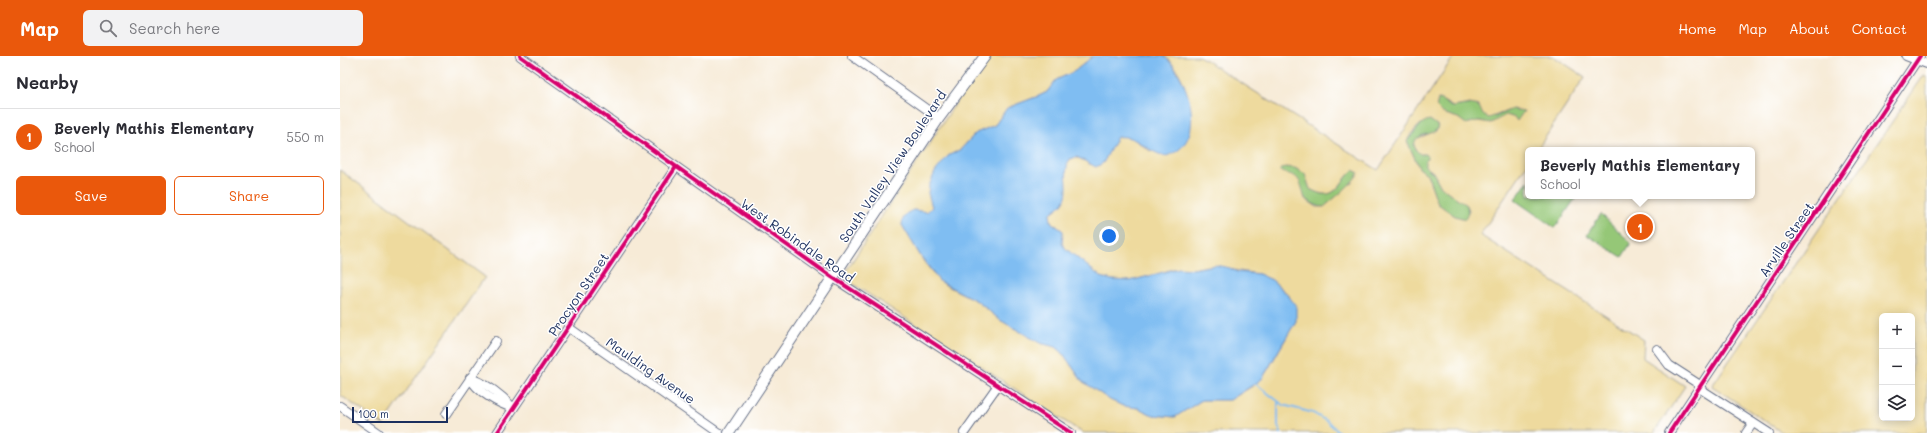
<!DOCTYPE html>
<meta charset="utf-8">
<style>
body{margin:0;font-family:Mali,sans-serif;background:#f2f2f3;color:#2b2b33}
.controls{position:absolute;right:12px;bottom:12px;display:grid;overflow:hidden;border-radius:6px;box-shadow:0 2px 10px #0003}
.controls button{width:36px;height:36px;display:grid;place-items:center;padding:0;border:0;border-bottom:1px solid #e1e1e2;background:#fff;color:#2b2b33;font:20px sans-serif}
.scale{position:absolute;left:12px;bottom:10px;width:96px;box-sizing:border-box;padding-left:4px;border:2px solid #1b2f5e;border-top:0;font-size:11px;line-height:14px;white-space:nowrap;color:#1b2f5e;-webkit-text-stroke:3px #fff;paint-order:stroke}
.you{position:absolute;left:769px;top:180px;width:14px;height:14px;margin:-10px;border:3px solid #fff;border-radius:50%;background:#1a73e8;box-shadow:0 0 0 6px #1a73e833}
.badge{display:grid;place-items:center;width:26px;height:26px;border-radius:50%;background:#ea580c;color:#fff;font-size:13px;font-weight:700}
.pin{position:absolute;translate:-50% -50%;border:2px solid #fff;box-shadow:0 1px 4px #0006}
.popup{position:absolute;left:1185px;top:91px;width:230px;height:52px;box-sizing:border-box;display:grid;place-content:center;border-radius:6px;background:#fff;filter:drop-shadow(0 1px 3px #0005);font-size:13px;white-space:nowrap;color:#7c7c81}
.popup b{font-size:15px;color:#2b2b33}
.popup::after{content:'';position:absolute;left:50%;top:100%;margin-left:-8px;border:8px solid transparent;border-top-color:#fff}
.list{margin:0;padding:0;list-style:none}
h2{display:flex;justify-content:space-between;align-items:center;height:52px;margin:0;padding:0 16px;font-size:17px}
h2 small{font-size:13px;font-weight:400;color:#7c7c81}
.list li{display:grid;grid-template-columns:26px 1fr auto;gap:12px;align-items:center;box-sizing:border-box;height:56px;padding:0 16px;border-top:1px solid #e1e1e2}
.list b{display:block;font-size:15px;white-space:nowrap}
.list p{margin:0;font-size:13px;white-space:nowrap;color:#7c7c81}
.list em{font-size:13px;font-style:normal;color:#7c7c81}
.actions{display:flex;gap:8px;padding:12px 16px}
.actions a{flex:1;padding:9px 0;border:1px solid #ea580c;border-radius:6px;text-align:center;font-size:14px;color:#ea580c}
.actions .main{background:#ea580c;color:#fff}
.icon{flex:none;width:22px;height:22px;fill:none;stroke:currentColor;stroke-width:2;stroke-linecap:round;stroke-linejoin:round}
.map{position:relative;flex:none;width:1587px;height:377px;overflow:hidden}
header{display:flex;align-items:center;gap:24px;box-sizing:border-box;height:56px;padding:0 20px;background:#ea580c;color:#fff}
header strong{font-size:19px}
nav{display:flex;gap:22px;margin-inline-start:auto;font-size:14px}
.search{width:280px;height:36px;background:#f2f2f3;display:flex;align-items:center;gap:10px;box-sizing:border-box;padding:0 14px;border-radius:6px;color:#7c7c81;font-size:15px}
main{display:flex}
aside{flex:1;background:#fff}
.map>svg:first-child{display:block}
.green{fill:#95c777;stroke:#587b6a}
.sand{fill:#eeda9e;stroke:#84847e;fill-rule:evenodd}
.water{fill:#7fbdf2;stroke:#4d76a8}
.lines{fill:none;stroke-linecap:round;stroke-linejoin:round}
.stream{stroke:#7fbdf2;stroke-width:2}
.minor-casing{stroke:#687188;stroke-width:10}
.major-casing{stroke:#687188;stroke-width:12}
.minor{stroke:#fff;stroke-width:8}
.major{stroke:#fff;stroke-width:10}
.cycleway-casing{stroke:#fff;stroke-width:6}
.cycleway{stroke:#d6006c;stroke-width:4}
.labels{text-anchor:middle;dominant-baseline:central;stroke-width:3;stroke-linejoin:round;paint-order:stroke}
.street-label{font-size:13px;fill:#1b2f5e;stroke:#fff}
</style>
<header>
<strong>Map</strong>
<div class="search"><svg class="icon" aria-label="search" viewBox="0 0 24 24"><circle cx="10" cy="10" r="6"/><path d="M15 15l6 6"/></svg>Search here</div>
<nav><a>Home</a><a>Map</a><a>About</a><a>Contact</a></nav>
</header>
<main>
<aside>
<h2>Nearby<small></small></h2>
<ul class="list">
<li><span class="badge">1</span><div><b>Beverly Mathis Elementary</b><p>School</p></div><em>550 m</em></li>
</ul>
<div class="actions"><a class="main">Save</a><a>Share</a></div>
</aside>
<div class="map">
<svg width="1587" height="377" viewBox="0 0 1587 377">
<rect width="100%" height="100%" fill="#fff"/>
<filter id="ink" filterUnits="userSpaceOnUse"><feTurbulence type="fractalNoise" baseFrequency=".025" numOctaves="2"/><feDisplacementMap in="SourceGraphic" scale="8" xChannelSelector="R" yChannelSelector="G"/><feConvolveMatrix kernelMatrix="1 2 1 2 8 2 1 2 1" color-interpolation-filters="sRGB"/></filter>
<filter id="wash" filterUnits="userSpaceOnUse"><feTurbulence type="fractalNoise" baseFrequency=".012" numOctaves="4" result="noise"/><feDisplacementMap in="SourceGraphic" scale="16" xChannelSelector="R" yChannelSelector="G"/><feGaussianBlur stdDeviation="0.9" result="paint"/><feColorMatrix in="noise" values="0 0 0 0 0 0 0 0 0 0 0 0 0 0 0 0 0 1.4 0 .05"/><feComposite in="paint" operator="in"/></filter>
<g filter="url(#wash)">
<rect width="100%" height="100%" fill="#f7ebd7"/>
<g class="green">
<path d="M1098 43H1100L1111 51 1135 48 1155 61 1172 53 1184 55 1177 66 1171 60 1151 67 1138 65 1126 68 1118 62 1102 57 1096 51Z"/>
<path d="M1085 64H1090L1098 70C1094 80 1088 76 1081 80 1078 82 1076 86 1074 89L1076 94 1080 98H1085L1089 102V114L1093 116 1101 131 1127 149 1128 159 1125 163 1115 160 1098 148 1087 118 1079 112 1067 85Z"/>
<path d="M945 111 955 112 965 118 970 133C995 147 998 129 1013 114L1019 117C1010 131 997 140 984 151 966 150 953 126 940 114Z"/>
<path d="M1188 125V140H1237L1215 172 1175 144Z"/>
<path d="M1261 158 1291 187 1282 201 1247 179Z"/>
</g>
<g class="sand">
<path d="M653 0H753L735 15 716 24 707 36 701 39 667 52 655 69 636 77 621 93 608 100 592 151 587 156 573 154 563 163 562 169 584 206 593 217 605 229 637 245 660 264 700 287 716 291 722 296 742 325 770 344 783 350 798 352 813 359 835 361 862 344H890L916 328 926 317 956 265 949 239 932 224 919 218 867 210 853 213H832L818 218 790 225 772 224 761 221 726 193 722 188 723 175 711 166 710 158C713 155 719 152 722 148 731 134 721 116 730 103 739 101 743 103 749 108L763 107 777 80 791 81 810 95 849 74C855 55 843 10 823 0H859L1038 114 1114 0H1213L1245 21 1197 94H1188V107L1140 179 1304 284 1303 302 1345 330 1314 377H743L502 221 619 42ZM1098 43H1100L1113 51 1130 48 1139 50 1143 59 1149 62 1172 53 1184 55 1177 65 1175 62 1166 59 1151 67 1138 65 1126 68 1118 62 1102 57 1096 51ZM1090 64 1098 70 1096 75 1076 83 1074 89 1076 94 1080 98H1085L1088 102 1085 105V110L1093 116 1101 131 1127 149 1129 154 1125 163 1115 160 1098 148 1087 118 1079 112 1067 85C1071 77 1081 65 1090 64ZM945 111 955 112 965 118 970 133C995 147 997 129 1013 114L1019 117C1009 131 997 140 984 151H977L965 143C962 135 962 122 952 119 947 117 944 118 940 114Z"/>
<path d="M1584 19 1587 21V377H1443L1372 330ZM1542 260H1572V362H1542Z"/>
<path d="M0 114 145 221 43 369 0 339Z"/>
</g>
<path class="water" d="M753 0H823L826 2C850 24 869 88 826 100 806 96 797 78 777 81L763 107 756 111 737 101 730 103C721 116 733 135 722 148 719 152 713 154 710 158L711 166 723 175 722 188 726 193 761 221 772 224 790 225 839 212 853 213 875 209 890 212 897 216 919 218 932 224 948 239 956 250V265L922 323 890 344H862L835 361 813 359 798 352 783 350 770 344 742 325 722 296 716 291 700 287 660 264 637 245 599 225 580 199 562 169 563 163 567 157 573 154 587 156 592 151 588 137 589 130 595 116 608 100 621 93 636 77 655 69 667 52 701 39 707 36 716 24 735 15Z"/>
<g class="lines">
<g class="stream">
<path d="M916 328 943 349 973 357 988 366 1000 377"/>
<path d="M938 347V370L941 377"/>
</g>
</g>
</g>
<g filter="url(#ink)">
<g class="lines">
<g class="minor-casing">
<g id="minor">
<path d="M180 0 492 221 731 377"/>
<path d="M512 0 599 62"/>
<path d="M1566 0 1587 8"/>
<path d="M228 271 379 377"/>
<path d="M1317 293 1329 309 1360 329"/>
<path d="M130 322C137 336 159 348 173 352"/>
<path d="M130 322C146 327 163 340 173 352"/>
<path d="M1359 332 1429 377"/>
<path d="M0 350 39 377"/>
<path d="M106 358 156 285"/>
<path d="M157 377 336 111"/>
<path d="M624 377 658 329"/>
<path d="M1329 377 1580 0"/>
<path d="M1406 377 1413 367"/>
</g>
</g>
<g class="major-casing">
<path id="major" d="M389 377 599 62 645 0"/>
</g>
<use href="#minor" class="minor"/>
<use href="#major" class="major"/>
<g class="cycleway-casing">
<g id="cycleway">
<path d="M180 0 492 221 731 377"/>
<path d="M157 377 336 111"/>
<path d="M1329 377 1580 0"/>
</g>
</g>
<use href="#cycleway" class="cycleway"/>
</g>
</g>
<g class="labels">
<g class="street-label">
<text transform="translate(552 110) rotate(-56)">South Valley View Boulevard</text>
<text transform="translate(1446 183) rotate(-56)">Arville Street</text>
<text transform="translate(458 184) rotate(35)">West Robindale Road</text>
<text transform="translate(238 238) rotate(-56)">Procyon Street</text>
<text transform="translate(311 314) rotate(35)">Maulding Avenue</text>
</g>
</g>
</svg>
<div class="controls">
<button>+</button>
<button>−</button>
<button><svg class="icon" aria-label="layers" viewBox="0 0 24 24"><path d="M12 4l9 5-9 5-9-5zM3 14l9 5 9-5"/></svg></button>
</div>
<div class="scale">100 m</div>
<div class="you"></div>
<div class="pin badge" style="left:1300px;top:171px">1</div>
<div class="popup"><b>Beverly Mathis Elementary</b>School</div>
</div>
</main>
